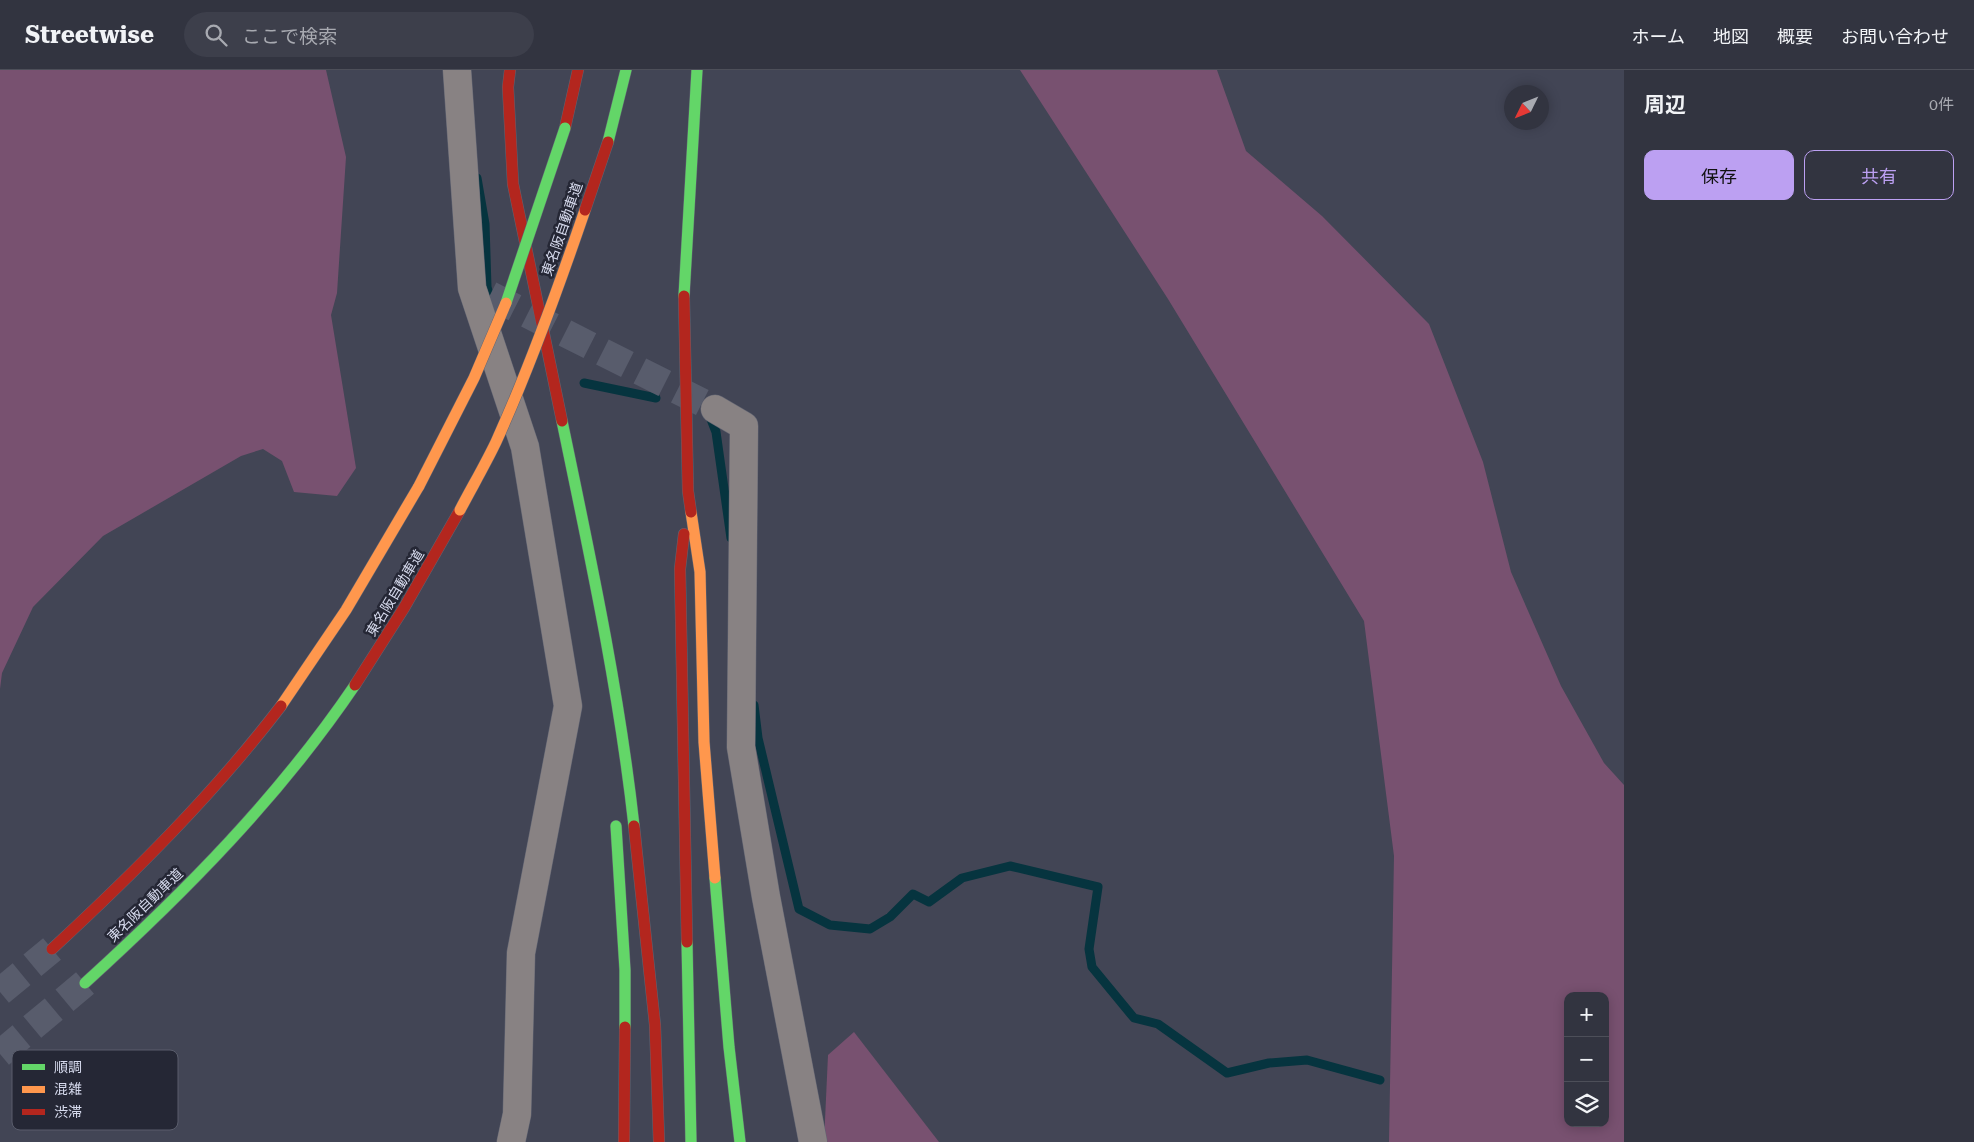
<!DOCTYPE html>
<html lang="ja">
<meta charset="utf-8">
<style>
body{margin:0;font-family:"Roboto Serif","Noto Sans JP",serif;background:#3d3f4b;color:#f1f3f6}
.controls{position:absolute;right:15px;bottom:15px;display:grid;overflow:hidden;border-radius:10px;box-shadow:0 2px 12px #0003}
.controls button{width:45px;height:45px;display:grid;place-items:center;padding:0;border:0;border-bottom:1px solid #4d4f59;background:#323440;color:#f1f3f6;font:25px sans-serif}
.compass{position:absolute;left:1504px;top:15px;width:45px;height:45px;border-radius:50%;background:#323440;box-shadow:0 2px 12px #0003;rotate:227deg}
.list{margin:0;padding:0;list-style:none}
h2{display:flex;justify-content:space-between;align-items:center;height:65px;margin:0;padding:0 20px;font-size:21px}
h2 small{font-size:16px;font-weight:400;color:#a8aab1}
.actions{display:flex;gap:10px;padding:15px 20px}
.actions a{flex:1;padding:11px 0;border:1px solid #bca0f2;border-radius:10px;text-align:center;font-size:18px;color:#bca0f2}
.actions .main{background:#bca0f2;color:#111}
.icon{flex:none;width:28px;height:28px;fill:none;stroke:currentColor;stroke-width:2;stroke-linecap:round;stroke-linejoin:round}
.map{position:relative;flex:none;width:1624px;height:1072px;overflow:hidden}
header{display:flex;align-items:center;gap:30px;box-sizing:border-box;height:70px;padding:0 25px;background:#323440;border-bottom:1px solid #4d4f59}
header strong{font-size:24px}
nav{display:flex;gap:28px;margin-inline-start:auto;font-size:18px}
.search{width:350px;height:45px;background:#3d3f4b;display:flex;align-items:center;gap:12px;box-sizing:border-box;padding:0 18px;border-radius:28px;color:#a8aab1;font-size:19px}
main{display:flex}
aside{flex:1;background:#323440}
.map>svg:first-child{display:block}
.green{fill:#785170;fill-rule:evenodd}
.lines{fill:none;stroke-linecap:round;stroke-linejoin:round}
.stream{stroke:#06343f;stroke-width:9}
.street-tunnel{stroke:#585c6c;stroke-width:28;stroke-dasharray:28 14;stroke-linecap:butt}
.highway-tunnel{stroke:#585c6c;stroke-width:28;stroke-dasharray:28 14;stroke-linecap:butt}
.street-casing{stroke:#616472;stroke-width:29}
.fast-casing{stroke:#616472;stroke-width:12}
.slow-casing{stroke:#616472;stroke-width:12}
.jam-casing{stroke:#616472;stroke-width:12}
.street{stroke:#888283;stroke-width:28}
.fast{stroke:#63d668;stroke-width:11}
.slow{stroke:#ff974d;stroke-width:11}
.jam{stroke:#b3261e;stroke-width:11}
.fast-bridge-casing{stroke:#616472;stroke-width:12;stroke-linecap:butt}
.slow-bridge-casing{stroke:#616472;stroke-width:12;stroke-linecap:butt}
.jam-bridge-casing{stroke:#616472;stroke-width:12;stroke-linecap:butt}
.fast-bridge{stroke:#63d668;stroke-width:11}
.slow-bridge{stroke:#ff974d;stroke-width:11}
.jam-bridge{stroke:#b3261e;stroke-width:11}
.labels{text-anchor:middle;dominant-baseline:central;stroke-width:5;stroke-linejoin:round;paint-order:stroke}
.street-label{font-size:14px;fill:#d7dbee;stroke:#252735}
.key{fill:#252735;stroke:#5a5d6c;stroke-width:1}
.key-label{font-size:14px;fill:#d7dbee}
</style>
<header>
<strong>Streetwise</strong>
<div class="search"><svg class="icon" aria-label="search" viewBox="0 0 24 24"><circle cx="10" cy="10" r="6"/><path d="M15 15l6 6"/></svg>ここで検索</div>
<nav><a>ホーム</a><a>地図</a><a>概要</a><a>お問い合わせ</a></nav>
</header>
<main>
<div class="map">
<svg width="1624" height="1072" viewBox="0 0 1624 1072">
<rect width="100%" height="100%" fill="#424555"/>
<g class="green">
<path d="M0 0H326L346 87 337 223 331 245 356 398 337 426 294 422 282 391 263 379 241 386 103 466 33 537 2 603 0 619Z"/>
<path d="M1020 0H1217L1246 81 1322 146 1429 254 1483 392 1511 502 1561 616 1604 693 1624 715V1072H1389L1394 786 1364 551 1168 229ZM1568 926H1605V1053H1568Z"/>
<path d="M854 962 939 1072H824L828 985Z"/>
</g>
<g class="lines">
<g class="stream">
<path d="M477 108 485 154 487 217 493 239"/>
<path d="M584 313 656 328"/>
<path d="M709 344 716 362 731 468"/>
<path d="M754 635 758 668 799 839 830 855 870 859 890 847 913 824 929 832 962 808 1010 796 1098 817 1089 879 1092 897 1134 948 1158 954 1227 1003 1269 993 1307 990 1380 1010"/>
</g>
<path class="street-tunnel" d="M490 225 715 339"/>
<g class="highway-tunnel">
<path d="M0 922 52 879"/>
<path d="M0 984 85 913"/>
</g>
<g class="street-casing">
<g id="street">
<path d="M457 0 472 218 525 377 568 636 521 883 517 1044 511 1072"/>
<path d="M715 339 744 356 741 677 766 827 813 1072"/>
</g>
</g>
<g class="fast-casing">
<g id="fast">
<path d="M608 72 626 0"/>
<path d="M684 226 697 0"/>
<path d="M562 351C590 486 619 620 634 756"/>
<path d="M616 756 625 900V957"/>
<path d="M715 808 729 977 740 1072"/>
<path d="M687 872 691 1072"/>
<path d="M85 913C185 822 279 727 355 615"/>
</g>
</g>
<g class="slow-casing">
<g id="slow">
<path d="M691 442 700 502 704 672 715 808"/>
<path d="M281 636 346 540 419 416"/>
</g>
</g>
<g class="jam-casing">
<g id="jam">
<path d="M510 0 508 17 513 114 562 351"/>
<path d="M565 58 578 0"/>
<path d="M684 226 688 421 691 442"/>
<path d="M684 464 680 499 687 872"/>
<path d="M355 615 404 538 460 440"/>
<path d="M634 756 655 955 659 1072"/>
<path d="M52 879C134 803 213 725 281 636"/>
<path d="M624 1072 625 957"/>
</g>
</g>
<use href="#street" class="street"/>
<use href="#fast" class="fast"/>
<use href="#slow" class="slow"/>
<use href="#jam" class="jam"/>
<g class="fast-bridge-casing">
<path id="fast-bridge" d="M506 233 565 58"/>
</g>
<g class="slow-bridge-casing">
<g id="slow-bridge">
<path d="M419 416 474 308 506 233"/>
<path d="M460 440C472 417 485 395 496 372 530 297 558 219 585 140"/>
</g>
</g>
<g class="jam-bridge-casing">
<path id="jam-bridge" d="M585 140 608 72"/>
</g>
<use href="#fast-bridge" class="fast-bridge"/>
<use href="#slow-bridge" class="slow-bridge"/>
<use href="#jam-bridge" class="jam-bridge"/>
</g>
<g class="labels">
<g class="street-label">
<text transform="translate(562 159) rotate(-71)">東名阪自動車道</text>
<text transform="translate(395 523) rotate(-59)">東名阪自動車道</text>
<text transform="translate(145 835) rotate(-44)">東名阪自動車道</text>
</g>
</g>
<rect x="12" y="980" width="166" height="80" rx="8" class="key"/>
<rect x="22" y="994" width="23" height="6" fill="#63d668"/>
<rect x="22" y="1016" width="23" height="7" fill="#ff974d"/>
<rect x="22" y="1039" width="23" height="6" fill="#b3261e"/>
<g class="key-label">
<text x="54" y="1002">順調</text>
<text x="54" y="1024">混雑</text>
<text x="54" y="1047">渋滞</text>
</g>
</svg>
<div class="controls">
<button>+</button>
<button>−</button>
<button><svg class="icon" aria-label="layers" viewBox="0 0 24 24"><path d="M12 4l9 5-9 5-9-5zM3 14l9 5 9-5"/></svg></button>
</div>
<svg class="compass" viewBox="-18 -18 36 36"><path d="M0-13l5 13h-10z" fill="#e53935"/><path d="M0 13l5-13h-10z" fill="#a8aab1"/></svg>
</div>
<aside>
<h2>周辺<small>0件</small></h2>
<ul class="list">
</ul>
<div class="actions"><a class="main">保存</a><a>共有</a></div>
</aside>
</main>
